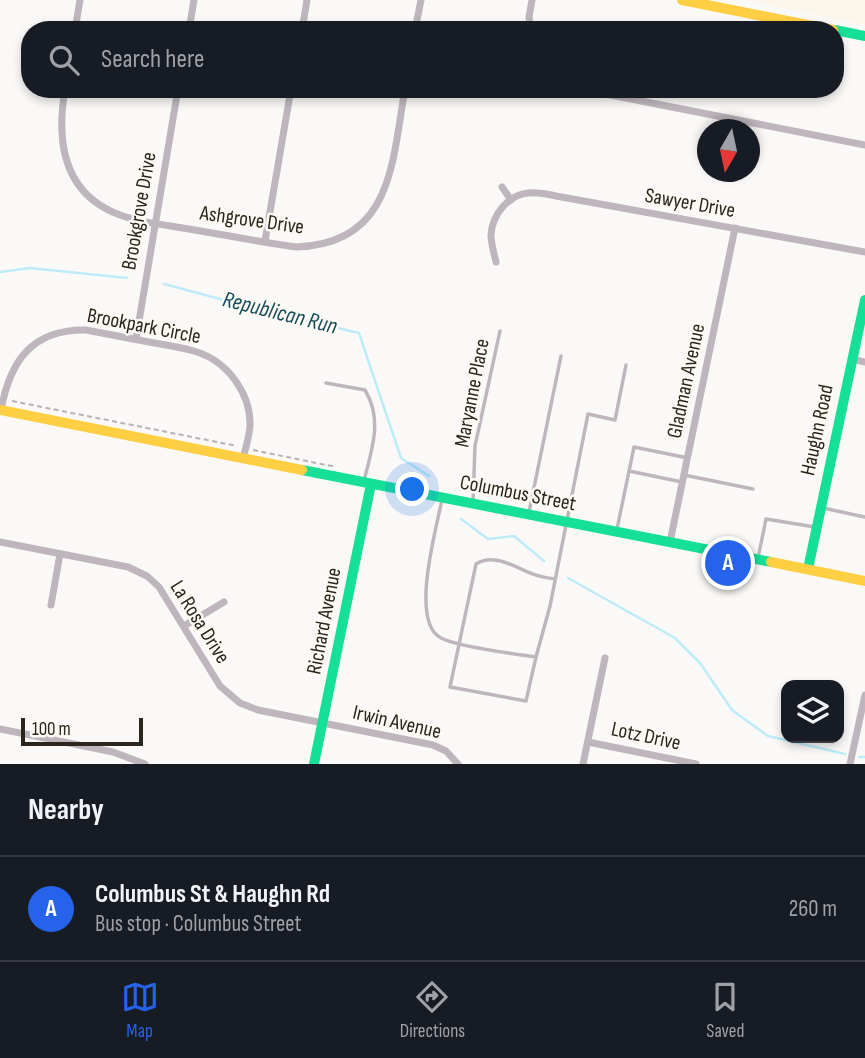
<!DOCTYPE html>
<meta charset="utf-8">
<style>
body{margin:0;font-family:"Sofia Sans Condensed",sans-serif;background:#242831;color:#f1f3f6}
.controls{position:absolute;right:21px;bottom:21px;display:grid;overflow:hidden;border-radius:14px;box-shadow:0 4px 10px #0003}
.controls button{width:63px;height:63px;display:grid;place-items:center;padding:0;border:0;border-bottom:2px solid #363941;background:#171b24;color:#f1f3f6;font:35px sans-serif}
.compass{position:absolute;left:697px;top:119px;width:63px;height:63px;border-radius:50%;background:#171b24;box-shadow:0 4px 10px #0003;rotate:189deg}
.scale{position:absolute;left:21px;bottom:18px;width:122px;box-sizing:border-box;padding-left:7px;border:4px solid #2b251c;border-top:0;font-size:19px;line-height:24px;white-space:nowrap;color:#2b251c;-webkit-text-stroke:5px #fdfaf5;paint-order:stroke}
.you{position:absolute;left:413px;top:490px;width:24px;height:24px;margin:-18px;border:5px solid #fff;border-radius:50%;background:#1a73e8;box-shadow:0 0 0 10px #1a73e833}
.badge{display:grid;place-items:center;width:46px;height:46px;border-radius:50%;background:#2563eb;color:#fff;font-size:23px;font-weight:700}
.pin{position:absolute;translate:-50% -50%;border:4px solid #fff;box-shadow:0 2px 7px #0006}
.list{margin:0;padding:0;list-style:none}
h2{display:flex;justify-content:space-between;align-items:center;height:91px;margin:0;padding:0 28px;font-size:30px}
h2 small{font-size:23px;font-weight:400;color:#9ea1a6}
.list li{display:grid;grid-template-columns:46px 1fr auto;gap:21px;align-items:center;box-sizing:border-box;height:105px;padding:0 28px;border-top:2px solid #363941}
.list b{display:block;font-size:26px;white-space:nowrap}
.list p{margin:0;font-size:23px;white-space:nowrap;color:#9ea1a6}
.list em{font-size:23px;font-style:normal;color:#9ea1a6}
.icon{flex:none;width:38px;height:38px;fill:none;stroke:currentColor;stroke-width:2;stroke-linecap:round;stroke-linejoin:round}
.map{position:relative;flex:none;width:865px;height:764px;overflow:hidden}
.search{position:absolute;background:#171b24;box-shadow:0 4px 10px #0003;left:21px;right:21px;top:21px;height:77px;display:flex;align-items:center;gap:18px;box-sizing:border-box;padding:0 24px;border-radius:28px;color:#9ea1a6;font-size:26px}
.sheet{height:196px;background:#171b24}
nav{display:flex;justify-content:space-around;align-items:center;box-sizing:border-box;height:98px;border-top:2px solid #363941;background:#171b24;font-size:19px;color:#9ea1a6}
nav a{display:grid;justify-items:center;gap:4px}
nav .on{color:#2563eb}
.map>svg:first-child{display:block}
.built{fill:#fcf5e9}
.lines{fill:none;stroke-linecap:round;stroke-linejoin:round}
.stream{stroke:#bdecf8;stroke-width:2.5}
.path{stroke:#b8b1b6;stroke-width:2;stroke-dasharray:5 3.5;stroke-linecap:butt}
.lane{stroke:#beb6bc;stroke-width:3.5}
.street{stroke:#beb6bc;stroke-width:7}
.fast{stroke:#16e098;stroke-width:10}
.slow{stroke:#ffcf43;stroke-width:10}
.labels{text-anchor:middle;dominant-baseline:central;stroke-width:5;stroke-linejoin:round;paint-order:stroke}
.street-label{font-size:21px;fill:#2b251c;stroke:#fdfaf5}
.water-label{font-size:23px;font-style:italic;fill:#144c59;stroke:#fdfaf5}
</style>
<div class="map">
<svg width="865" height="764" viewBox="0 0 865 764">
<rect width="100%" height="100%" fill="#fbf9f7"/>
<path class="built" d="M745 0H865V25L760 3Z"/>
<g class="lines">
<g class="stream">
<path d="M0 272 30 268 127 278"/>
<path d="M164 284 250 307 359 333 401 458 429 476"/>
<path d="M461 519 488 539 514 536 544 561"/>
<path d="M568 578 675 638 700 663 732 710 768 736 845 754"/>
<path d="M859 757H865"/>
</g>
<g class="path">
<path d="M12 401 237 446"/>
<path d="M253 450 336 467"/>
</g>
<g class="lane">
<path d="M326 383 365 390C383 420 372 448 364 481"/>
<path d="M629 471 682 482"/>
<path d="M684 475 753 489"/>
<path d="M442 499C437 527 409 622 441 638 458 647 515 654 536 657L550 606 588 414 615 420 626 365"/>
<path d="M473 502 475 446 500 331"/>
<path d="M823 508 865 517"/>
<path d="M529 512 561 356"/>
<path d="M617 529 634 447 688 458"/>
<path d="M758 558 766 519 815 527"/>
<path d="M536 657 526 701 450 687 476 564C494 552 516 568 533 574 540 577 548 578 555 579"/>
</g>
<g class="street">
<path d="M75 30 80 0"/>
<path d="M189 30 194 0"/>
<path d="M302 30 307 0"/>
<path d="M415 30 421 0"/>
<path d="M531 30 529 17 532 0"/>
<path d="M65 89C56 142 63 194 120 215 142 223 167 225 189 229 225 235 260 242 296 247 393 244 392 162 405 89"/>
<path d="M580 89 865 145"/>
<path d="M502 187 511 200"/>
<path d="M265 241 291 89"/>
<path d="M496 262C494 253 491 244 491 235 492 215 508 195 528 193 537 192 547 194 556 196L865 252"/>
<path d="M136 339 178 89"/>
<path d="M852 359 865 362"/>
<path d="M1 410C10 361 32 329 86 330 107 334 128 338 149 342 165 345 182 347 197 352 228 362 251 394 250 426 249 437 246 448 243 458"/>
<path d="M0 542 128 567 147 576 159 587 220 686 240 703 258 710 433 745 446 751 458 764"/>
<path d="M670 542 735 228"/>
<path d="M51 605 60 554"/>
<path d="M184 626 224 602"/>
<path d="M0 729 113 752 145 764"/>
<path d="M588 742 696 764"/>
<path d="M583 764 605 658"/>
<path d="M850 764 865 695"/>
</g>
<g class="fast">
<path d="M835 30 865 36"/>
<path d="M302 470 771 562"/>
<path d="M808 569 865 300"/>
<path d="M314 764 371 484"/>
</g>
<g class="slow">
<path d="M682 0 833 30"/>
<path d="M0 410 302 470"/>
<path d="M771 562 865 581"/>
</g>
</g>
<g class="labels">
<g class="street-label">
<text transform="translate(690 203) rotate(10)">Sawyer Drive</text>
<text transform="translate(139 211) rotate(-80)">Brookgrove Drive</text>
<text transform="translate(252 220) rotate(8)">Ashgrove Drive</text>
<text transform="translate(144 326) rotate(11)">Brookpark Circle</text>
<text transform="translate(686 381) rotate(-78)">Gladman Avenue</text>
<text transform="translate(472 393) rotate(-79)">Maryanne Place</text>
<text transform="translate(817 430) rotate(-78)">Haughn Road</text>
<text transform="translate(518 493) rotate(11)">Columbus Street</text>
<text transform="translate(324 621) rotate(-79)">Richard Avenue</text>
<text transform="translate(200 622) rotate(58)">La Rosa Drive</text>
<text transform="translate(397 722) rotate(13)">Irwin Avenue</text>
<text transform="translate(646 736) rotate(12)">Lotz Drive</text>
</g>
<g class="water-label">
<text transform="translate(280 313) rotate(14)">Republican Run</text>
</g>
</g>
</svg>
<div class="controls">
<button><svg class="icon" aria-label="layers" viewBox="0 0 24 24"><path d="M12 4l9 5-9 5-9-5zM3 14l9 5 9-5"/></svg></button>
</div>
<svg class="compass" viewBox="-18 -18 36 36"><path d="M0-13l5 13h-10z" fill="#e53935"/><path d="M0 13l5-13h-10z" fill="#9ea1a6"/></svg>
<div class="scale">100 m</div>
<div class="you"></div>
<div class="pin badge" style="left:728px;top:563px">A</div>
<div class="search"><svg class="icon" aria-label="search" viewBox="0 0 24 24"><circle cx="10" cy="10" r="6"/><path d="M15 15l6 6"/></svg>Search here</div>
</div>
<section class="sheet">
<h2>Nearby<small></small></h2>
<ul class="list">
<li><span class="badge">A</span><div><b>Columbus St &amp; Haughn Rd</b><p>Bus stop · Columbus Street</p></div><em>260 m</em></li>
</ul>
</section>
<nav>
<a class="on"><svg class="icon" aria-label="map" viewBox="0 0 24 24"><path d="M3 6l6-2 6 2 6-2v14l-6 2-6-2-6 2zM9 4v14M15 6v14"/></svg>Map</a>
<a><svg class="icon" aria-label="directions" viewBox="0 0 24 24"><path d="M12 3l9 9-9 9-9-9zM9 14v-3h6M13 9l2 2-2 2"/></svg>Directions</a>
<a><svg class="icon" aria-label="saved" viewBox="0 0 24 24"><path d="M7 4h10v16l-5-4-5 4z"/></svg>Saved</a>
</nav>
